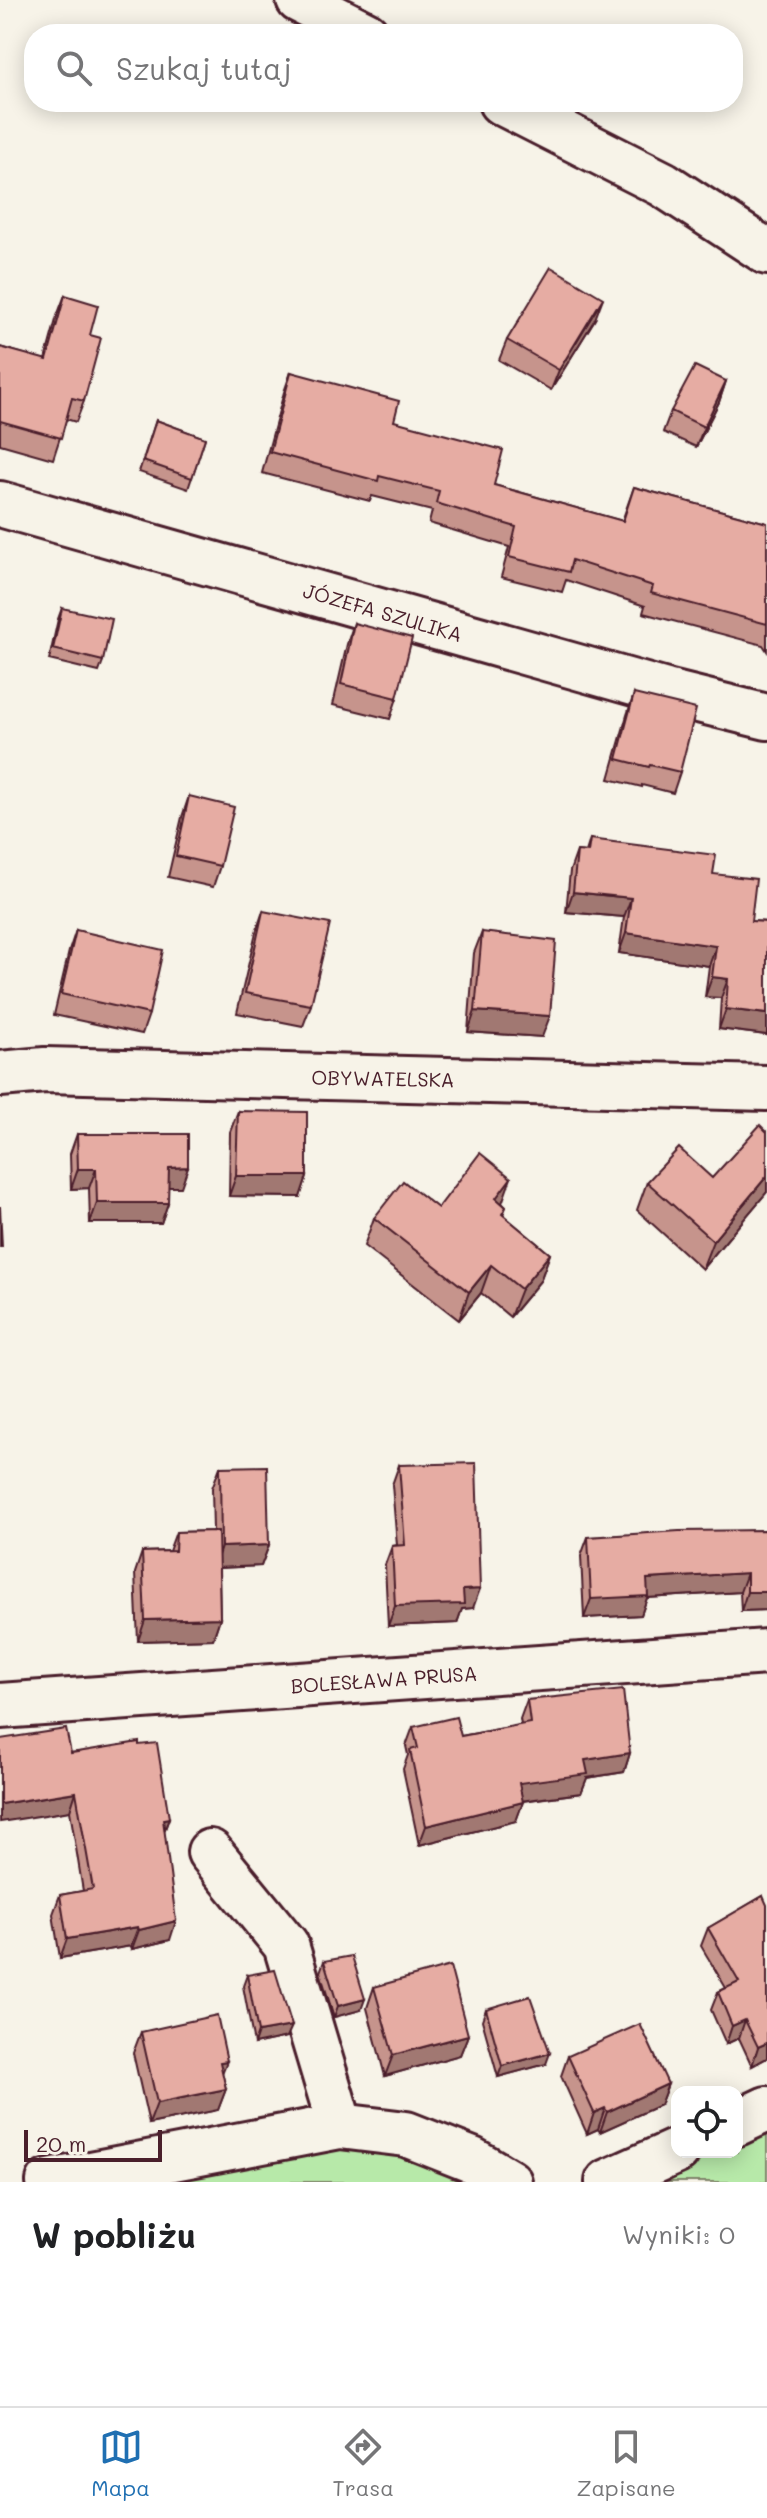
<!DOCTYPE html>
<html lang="pl">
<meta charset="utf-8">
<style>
body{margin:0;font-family:Mali,sans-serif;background:#f2f2f2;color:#202124}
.controls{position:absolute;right:24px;bottom:24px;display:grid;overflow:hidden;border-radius:16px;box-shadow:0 4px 20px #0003}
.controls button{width:72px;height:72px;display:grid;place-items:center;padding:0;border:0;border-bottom:2px solid #e0e0e0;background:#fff;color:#202124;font:40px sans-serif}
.scale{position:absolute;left:24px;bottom:20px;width:138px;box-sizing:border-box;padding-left:8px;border:4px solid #4a1f2b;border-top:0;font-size:22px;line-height:28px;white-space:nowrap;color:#4a1f2b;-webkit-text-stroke:6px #f7f3e8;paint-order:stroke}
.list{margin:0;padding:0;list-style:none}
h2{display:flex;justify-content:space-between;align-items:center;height:104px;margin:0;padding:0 32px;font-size:34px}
h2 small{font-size:26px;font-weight:400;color:#757577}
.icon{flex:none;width:44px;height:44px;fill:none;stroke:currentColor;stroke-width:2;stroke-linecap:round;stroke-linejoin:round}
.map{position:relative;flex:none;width:767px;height:2182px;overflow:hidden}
.search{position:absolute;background:#fff;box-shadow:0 4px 20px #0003;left:24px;right:24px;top:24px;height:88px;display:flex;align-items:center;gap:20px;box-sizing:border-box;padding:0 28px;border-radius:32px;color:#757577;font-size:30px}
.sheet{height:224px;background:#fff}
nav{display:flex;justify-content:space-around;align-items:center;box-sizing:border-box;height:112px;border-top:2px solid #e0e0e0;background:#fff;font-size:22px;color:#757577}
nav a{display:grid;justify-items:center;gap:4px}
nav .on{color:#1f6fb2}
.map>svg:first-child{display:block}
.green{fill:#b7e9a9;stroke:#80846a;stroke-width:2}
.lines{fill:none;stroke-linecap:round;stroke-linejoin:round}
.minor-casing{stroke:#4a1f2b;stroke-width:50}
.minor{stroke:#f7f3e8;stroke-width:44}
.wall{fill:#c6948c;stroke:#4a1f2b;stroke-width:2}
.shaded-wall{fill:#a17872;stroke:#4a1f2b;stroke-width:2}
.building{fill:#e6aca3;stroke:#4a1f2b;stroke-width:2}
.labels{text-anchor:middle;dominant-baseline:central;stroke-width:6;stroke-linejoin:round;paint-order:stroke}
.street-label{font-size:20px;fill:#4a1f2b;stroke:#f7f3e8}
</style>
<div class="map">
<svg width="767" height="2182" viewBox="0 0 767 2182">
<rect width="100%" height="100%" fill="#f7f3e8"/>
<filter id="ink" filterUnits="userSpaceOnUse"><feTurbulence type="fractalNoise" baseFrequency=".0125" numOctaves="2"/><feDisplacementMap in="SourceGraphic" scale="16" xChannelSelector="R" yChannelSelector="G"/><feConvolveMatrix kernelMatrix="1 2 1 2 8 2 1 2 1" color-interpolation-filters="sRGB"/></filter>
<g filter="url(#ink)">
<g class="green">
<path d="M767 2128V2182H650L715 2152H737V2142Z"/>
<path d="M362 2136 481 2182H121Z"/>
</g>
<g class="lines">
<g class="minor-casing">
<g id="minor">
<path d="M299 0 366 34"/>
<path d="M501 102 663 184 767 252"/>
<path d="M0 504 666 692 767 717"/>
<path d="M0 1074 45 1070 767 1088"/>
<path d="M0 1706 767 1652"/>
<path d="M210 1852 286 1945 340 2126"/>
<path d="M737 2123 767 2109"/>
<path d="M49 2182 340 2126 406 2134 472 2160 509 2182"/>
<path d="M608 2182 677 2151"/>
</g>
</g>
<use href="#minor" class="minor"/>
</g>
<g class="wall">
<path d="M65 295 90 335 84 401 76 422 66 419 53 459 0 444V347L45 360 57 316Z"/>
<path d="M595 319 551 390 499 360 507 340Z"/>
<path d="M291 372 394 421 494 485 622 521 634 487 767 523V651L763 645 643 613 645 606 566 580 562 592 501 577 509 547 429 523 432 511 372 496 370 501 262 473 284 392Z"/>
<path d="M726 381 719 402 696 447 663 432 671 411Z"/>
<path d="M156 420 205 438 188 489 139 472Z"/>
<path d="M62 608 103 661 99 672 49 660 58 619Z"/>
<path d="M354 623 397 698 390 719 333 705 347 644Z"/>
<path d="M634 694 680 772 673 793 642 785V787L609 779 627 715Z"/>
<path d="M189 796 220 866 213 887 168 877 182 817Z"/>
<path d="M590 839 713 874 751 921 767 922V1035L719 1029 721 998 705 997 709 966 619 953 624 917 566 912 570 871 577 851 586 852Z"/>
<path d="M263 911 311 1005 303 1026 237 1013 256 932Z"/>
<path d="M76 930 149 1014 142 1034 54 1015 69 951Z"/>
<path d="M482 932 542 1037 468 1032 474 953Z"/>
<path d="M238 1111 307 1176 300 1197 229 1196 230 1132Z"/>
<path d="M767 1132V1192L702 1269 637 1210 647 1182 712 1178Z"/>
<path d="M77 1134 181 1187H168V1203L161 1223H90L89 1188 71 1189 70 1154Z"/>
<path d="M502 1203 506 1207 503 1215 550 1254 540 1281 510 1317 481 1293 459 1320 364 1246 374 1218 438 1208Z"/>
<path d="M399 1465 473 1608 462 1609 457 1623 388 1626 385 1565 392 1546 397 1545 392 1485Z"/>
<path d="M220 1467 269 1545 261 1566 219 1568 220 1618 213 1639 138 1641 135 1573 142 1552 169 1551 176 1532 213 1531 212 1488Z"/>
<path d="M767 1530V1610L741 1611 740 1592 647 1598 641 1615 584 1618 581 1556 588 1537Z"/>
<path d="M527 1700 630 1753 624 1772 587 1778 581 1793 523 1801 516 1821 419 1845 403 1769 408 1755 406 1746 413 1727 461 1736 521 1725 520 1719Z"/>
<path d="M139 1745 169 1818 164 1832 170 1940 132 1949 131 1946 60 1958 53 1914 60 1895 83 1891 70 1811 71 1753Z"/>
<path d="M763 1896 767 2058 752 2066 739 2038 726 2044 711 2010 718 1992 726 1988 701 1946 708 1928Z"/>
<path d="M324 1961 361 2010 334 2017 320 1972Z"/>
<path d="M247 1975 287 2037 254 2044 243 1986Z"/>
<path d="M374 1987 468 2035 460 2055 385 2076 367 2008Z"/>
<path d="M486 2009 546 2064 498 2077 482 2020Z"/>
<path d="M141 2032 222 2073 226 2089 218 2110 149 2124 133 2053Z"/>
<path d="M568 2056 668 2084 660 2105 600 2132 598 2129 587 2134 561 2076Z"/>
</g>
<g class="shaded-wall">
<path d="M603 298 595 319 551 390 559 370Z"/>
<path d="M726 381 719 402 696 447 704 427Z"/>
<path d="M573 892 631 898 624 917 566 912Z"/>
<path d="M626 933 716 946 709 966 619 953Z"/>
<path d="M712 977 728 979 721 998 705 997Z"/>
<path d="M726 1009 767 1014V1035L719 1029Z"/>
<path d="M475 1011 550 1016 542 1037 468 1032Z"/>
<path d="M188 1167 181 1187H162L169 1168Z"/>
<path d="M78 1169H96L89 1188 71 1189Z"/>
<path d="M236 1176H307L300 1197 229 1196Z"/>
<path d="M767 1176V1192L702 1269 713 1241Z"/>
<path d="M511 1178 501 1206 496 1198Z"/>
<path d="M97 1203H168L161 1223H90Z"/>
<path d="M550 1254 540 1281 510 1317 521 1289Z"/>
<path d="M491 1265 481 1293 459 1320 469 1292Z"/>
<path d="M269 1545 261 1566 214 1568 221 1547Z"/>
<path d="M747 1573 740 1592 647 1598 641 1615 584 1618 591 1599 647 1579Z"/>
<path d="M480 1589 473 1608 462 1609 457 1623 388 1626 395 1606 463 1590Z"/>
<path d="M747 1592H767V1610L741 1611Z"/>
<path d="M220 1618 213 1639 138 1641 145 1620Z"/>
<path d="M630 1753 624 1772 587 1778 581 1793 512 1802 519 1783 585 1760Z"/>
<path d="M76 1792 70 1811 0 1822V1804Z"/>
<path d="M523 1802 516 1821 419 1845 426 1826Z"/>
<path d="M169 1818 162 1837 163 1819Z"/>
<path d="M176 1921 170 1940 132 1949 139 1930Z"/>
<path d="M138 1927 131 1946 60 1958 67 1939Z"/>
<path d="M365 1999 361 2010 334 2017 338 2006Z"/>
<path d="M745 2020 739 2038 726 2044 732 2026Z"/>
<path d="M292 2026 287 2037 254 2044 258 2032Z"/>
<path d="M468 2035 460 2055 385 2076 393 2055Z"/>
<path d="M767 2043V2058L752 2066 758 2047Z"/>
<path d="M550 2053 546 2064 498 2077 502 2066Z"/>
<path d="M227 2061 219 2081 220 2062Z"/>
<path d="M668 2084 660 2105 600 2132 607 2112Z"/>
<path d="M226 2089 218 2110 149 2124 157 2103Z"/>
<path d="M605 2108 598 2129 587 2134 594 2113Z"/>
</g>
<g class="building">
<path d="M551 267 603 298 559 370 507 340Z"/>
<path d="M65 295 98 305 90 335 101 338 84 401 72 398 61 438 0 421V347L47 360Z"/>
<path d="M695 366 726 381 704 427 671 411Z"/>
<path d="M291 372 399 401 394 421 503 450 494 485 623 521 634 487 767 523V624L651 593 653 586 572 560 569 572 509 557 516 527 436 503 439 491 379 476 378 481 270 452Z"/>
<path d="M156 420 205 438 192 478 143 461Z"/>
<path d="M62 608 112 619 103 661 53 649Z"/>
<path d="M354 623 412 638 397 698 341 684Z"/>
<path d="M634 694 696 709 680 772 650 765 649 767 617 759Z"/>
<path d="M189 796 234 807 220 866 176 856Z"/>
<path d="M590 839 716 855 713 874 756 879 751 921 767 922V1014L726 1009 728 979 712 977 716 946 626 933 631 898 573 892 577 851 588 852Z"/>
<path d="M263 911 330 924 311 1005 245 993Z"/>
<path d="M76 930 163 950 149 1014 61 994Z"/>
<path d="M482 932 556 941 550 1016 475 1011Z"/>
<path d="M238 1111 307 1112V1176H236Z"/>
<path d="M760 1125 767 1132V1176L713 1241 647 1182 679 1148 712 1178Z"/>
<path d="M77 1134H188V1167L169 1168 168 1203H97L96 1169H78Z"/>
<path d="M480 1153 511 1178 496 1198 506 1207 502 1214 550 1254 521 1289 491 1265 469 1292 374 1218 403 1181 438 1208Z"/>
<path d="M0 1206 2 1247H0Z"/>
<path d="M476 1463 480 1589 463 1590 464 1604 395 1606 392 1546 405 1545 399 1465Z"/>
<path d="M267 1466 269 1545 221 1547 220 1467Z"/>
<path d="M767 1530V1592H747V1573L647 1579 648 1596 591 1599 588 1537 679 1531Z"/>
<path d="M218 1531 220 1618 145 1620 142 1552 175 1551 176 1532Z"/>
<path d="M623 1690 630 1753 585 1760 588 1774 519 1783 523 1802 426 1826 410 1750 418 1748 413 1727 456 1717 461 1736 530 1723 527 1700Z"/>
<path d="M66 1729 71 1753 139 1742V1745L157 1743 169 1818 163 1819 176 1921 139 1930 138 1927 67 1939 60 1895 93 1889 76 1792 0 1804V1739Z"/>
<path d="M763 1896 767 1905V2043L758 2047 745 2020 732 2026 718 1992 739 1982 708 1928Z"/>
<path d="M352 1956 365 1999 338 2006 324 1961Z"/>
<path d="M450 1966 468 2035 393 2055 374 1987Z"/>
<path d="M275 1970 292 2026 258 2032 247 1975Z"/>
<path d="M530 1996 550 2053 502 2066 486 2009Z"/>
<path d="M217 2015 227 2061 220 2062 226 2089 157 2103 141 2032Z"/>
<path d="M640 2024 668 2084 607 2112 605 2108 594 2113 568 2056Z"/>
</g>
</g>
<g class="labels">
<g class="street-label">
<text transform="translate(383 612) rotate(16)">JÓZEFA SZULIKA</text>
<text transform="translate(383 1078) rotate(1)">OBYWATELSKA</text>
<text transform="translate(384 1679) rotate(-4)">BOLESŁAWA PRUSA</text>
</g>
</g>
</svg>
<div class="controls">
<button><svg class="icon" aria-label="locate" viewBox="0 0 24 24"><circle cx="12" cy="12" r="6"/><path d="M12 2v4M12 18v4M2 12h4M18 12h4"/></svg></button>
</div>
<div class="scale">20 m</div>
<div class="search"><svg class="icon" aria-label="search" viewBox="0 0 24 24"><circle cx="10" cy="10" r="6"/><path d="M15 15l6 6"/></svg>Szukaj tutaj</div>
</div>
<section class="sheet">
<h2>W pobliżu<small>Wyniki: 0</small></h2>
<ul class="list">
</ul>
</section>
<nav>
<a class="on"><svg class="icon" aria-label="map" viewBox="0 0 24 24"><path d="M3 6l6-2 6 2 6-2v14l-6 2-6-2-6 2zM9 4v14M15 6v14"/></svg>Mapa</a>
<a><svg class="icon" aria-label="directions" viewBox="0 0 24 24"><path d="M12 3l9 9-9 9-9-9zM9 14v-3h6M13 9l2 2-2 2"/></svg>Trasa</a>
<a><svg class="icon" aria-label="saved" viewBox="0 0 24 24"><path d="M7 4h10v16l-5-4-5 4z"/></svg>Zapisane</a>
</nav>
